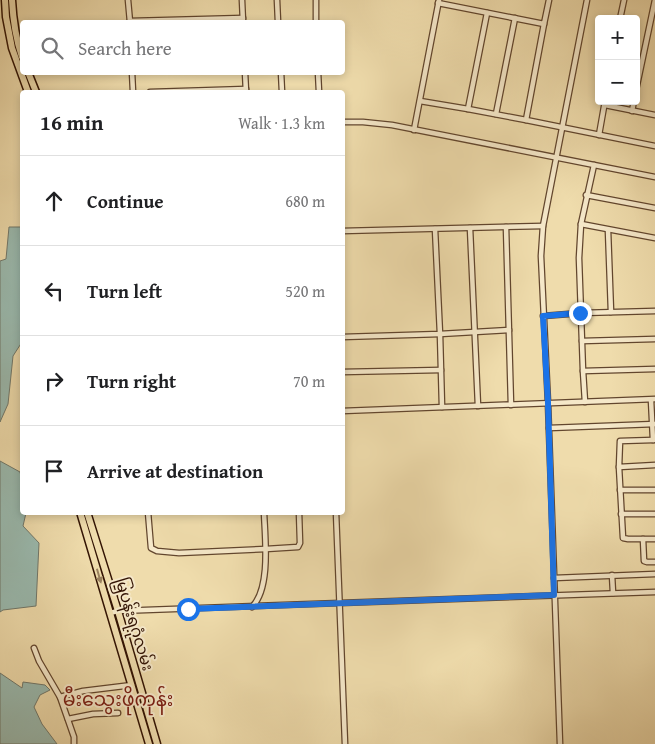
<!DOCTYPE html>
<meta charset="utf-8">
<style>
body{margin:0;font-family:"Gentium Book Plus","Noto Sans Myanmar",serif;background:#f6f6f6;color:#202124}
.controls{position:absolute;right:15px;top:15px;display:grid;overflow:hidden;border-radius:5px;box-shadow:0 2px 8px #0003}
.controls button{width:45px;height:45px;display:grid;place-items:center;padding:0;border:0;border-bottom:1px solid #e0e0e0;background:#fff;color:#202124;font:25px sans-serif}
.stop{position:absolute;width:15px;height:15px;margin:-11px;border:4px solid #1a73e8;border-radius:50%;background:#fff}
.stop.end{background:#1a73e8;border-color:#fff;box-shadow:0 1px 5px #0008}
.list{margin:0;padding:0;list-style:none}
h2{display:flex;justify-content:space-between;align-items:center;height:65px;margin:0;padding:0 20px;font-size:21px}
h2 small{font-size:16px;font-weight:400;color:#757577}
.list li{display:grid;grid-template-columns:32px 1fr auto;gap:15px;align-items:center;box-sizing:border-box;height:90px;padding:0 20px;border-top:1px solid #e0e0e0}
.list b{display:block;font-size:19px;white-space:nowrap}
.list em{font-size:16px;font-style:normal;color:#757577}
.icon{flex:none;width:28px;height:28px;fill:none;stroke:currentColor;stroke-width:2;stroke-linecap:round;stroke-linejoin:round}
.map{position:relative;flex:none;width:655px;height:744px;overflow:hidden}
.search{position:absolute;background:#fff;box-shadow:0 2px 8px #0003;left:20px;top:20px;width:325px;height:55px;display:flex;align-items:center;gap:12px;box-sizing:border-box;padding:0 18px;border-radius:5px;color:#757577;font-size:19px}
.panel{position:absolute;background:#fff;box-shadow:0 2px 8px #0003;left:20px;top:90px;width:325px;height:425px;border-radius:5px}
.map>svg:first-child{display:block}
.water{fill:#9abaaf;stroke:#71786b}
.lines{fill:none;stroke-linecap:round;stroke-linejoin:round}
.minor-casing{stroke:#62462e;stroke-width:7}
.primary-casing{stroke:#331404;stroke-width:9}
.minor{stroke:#f5e8c9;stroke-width:4.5}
.primary{stroke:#efdcac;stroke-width:6}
.oneway{fill:#9a8260}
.route{stroke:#1a73e8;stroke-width:6}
.labels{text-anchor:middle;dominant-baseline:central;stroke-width:4;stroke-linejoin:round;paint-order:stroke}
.street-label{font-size:16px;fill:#331404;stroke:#f5e8c9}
.quarter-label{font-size:19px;fill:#7a1f14;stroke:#f5e8c9}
</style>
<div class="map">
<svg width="655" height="744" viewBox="0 0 655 744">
<rect width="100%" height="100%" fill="#efdcac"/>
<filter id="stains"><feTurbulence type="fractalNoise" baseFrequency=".004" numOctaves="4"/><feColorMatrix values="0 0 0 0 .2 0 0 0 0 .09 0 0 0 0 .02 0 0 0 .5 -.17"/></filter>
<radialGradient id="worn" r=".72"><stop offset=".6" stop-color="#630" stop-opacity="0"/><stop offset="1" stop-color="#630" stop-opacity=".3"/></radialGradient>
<g class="water">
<path d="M9 227H22V342L13 356 8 404 0 422V261L6 259Z"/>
<path d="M0 461 20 472 22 480V512L26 513 23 526 39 543 36 606 3 610 0 612Z"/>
<path d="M0 673 22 688 23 682 45 685 50 690 40 695 34 707 42 724 57 744H0Z"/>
</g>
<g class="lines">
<g class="minor-casing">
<g id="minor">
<path d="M128 0 130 22"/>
<path d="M242 0 243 22"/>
<path d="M277 0 278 22"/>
<path d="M316 0V22"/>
<path d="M438 3 544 24 549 0"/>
<path d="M487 13 468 109 526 120"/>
<path d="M620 19 624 0"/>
<path d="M130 21 243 18"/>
<path d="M544 24 526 120 655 146"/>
<path d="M132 72 133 92"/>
<path d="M245 72 246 92"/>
<path d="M281 72 282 92"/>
<path d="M318 72 319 92"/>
<path d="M636 90 655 0"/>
<path d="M150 92 246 89"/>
<path d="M420 101 468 109"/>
<path d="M605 105 655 115"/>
<path d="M632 111 634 101"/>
<path d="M496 114 515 18"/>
<path d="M342 122H363L392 125 655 177"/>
<path d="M414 130 439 0"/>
<path d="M599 135 605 101"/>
<path d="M586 195 655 208"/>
<path d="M581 224 655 238"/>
<path d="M506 227 511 405"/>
<path d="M470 228 478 406"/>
<path d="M435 229 440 334 442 407"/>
<path d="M608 230 611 312"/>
<path d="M342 231 543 226"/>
<path d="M543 316 581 313 655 311"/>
<path d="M342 337 440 334 509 330"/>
<path d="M582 341 655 339"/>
<path d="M583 371 655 369"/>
<path d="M342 372 441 370"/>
<path d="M651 400 653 440H654"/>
<path d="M585 402 583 371 579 258 581 224 594 165"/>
<path d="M342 411 655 399"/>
<path d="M549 428 655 424"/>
<path d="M653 440 620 441 619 467 655 465"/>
<path d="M619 467 623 538 628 539H655"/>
<path d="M620 490H655"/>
<path d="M148 512 151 548 157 551 179 553 266 549 298 547 300 543 299 512"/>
<path d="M336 512 345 744"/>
<path d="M621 514H655"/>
<path d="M643 539 644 561 647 562H655"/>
<path d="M612 575 613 593"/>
<path d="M554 578 655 574"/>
<path d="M252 607C271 588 265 538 264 512"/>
<path d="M110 613 118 611C297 605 476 597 655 592"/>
<path d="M34 648 39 661 60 697 74 737V744"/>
<path d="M60 697 83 691 132 685"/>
<path d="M68 719 93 714 118 713"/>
<path d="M560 744 548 403 541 256 543 226 587 0"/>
</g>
</g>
<g class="primary-casing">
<g id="primary">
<path d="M5 0 6 17 12 48 28 92"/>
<path d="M12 0C13 19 16 39 22 57"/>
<path d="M28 72 36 92"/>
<path d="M80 512 149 744"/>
<path d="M87 512 118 611 157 744"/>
</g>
</g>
<use href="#minor" class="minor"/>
<use href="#primary" class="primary"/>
</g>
<defs><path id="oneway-solid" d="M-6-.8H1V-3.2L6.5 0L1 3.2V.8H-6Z" transform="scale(1.25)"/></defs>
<use class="oneway" href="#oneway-solid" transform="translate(99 576) rotate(74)"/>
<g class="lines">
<path class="route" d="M188 609 554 595 548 403 543 316 580 313"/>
</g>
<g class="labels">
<g class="street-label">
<text transform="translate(135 624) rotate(73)">မြပန်းရဂုံလမ်း</text>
</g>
<g class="quarter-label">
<text x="118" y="699">မီးသွေးဖိုကုန်း</text>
</g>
</g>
<rect width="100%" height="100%" filter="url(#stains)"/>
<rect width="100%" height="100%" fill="url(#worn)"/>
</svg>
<div class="controls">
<button>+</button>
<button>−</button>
</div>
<div class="stop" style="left:188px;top:609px"></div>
<div class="stop end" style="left:580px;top:313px"></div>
<div class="search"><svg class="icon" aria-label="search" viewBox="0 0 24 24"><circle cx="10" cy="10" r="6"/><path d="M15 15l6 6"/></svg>Search here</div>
<section class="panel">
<h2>16 min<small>Walk · 1.3 km</small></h2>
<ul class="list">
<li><svg class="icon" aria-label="ahead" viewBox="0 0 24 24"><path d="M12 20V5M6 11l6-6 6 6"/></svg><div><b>Continue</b></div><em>680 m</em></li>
<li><svg class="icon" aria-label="left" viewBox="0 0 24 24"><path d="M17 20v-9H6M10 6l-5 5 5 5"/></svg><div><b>Turn left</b></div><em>520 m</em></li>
<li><svg class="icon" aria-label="right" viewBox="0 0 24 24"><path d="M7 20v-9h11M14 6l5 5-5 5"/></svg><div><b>Turn right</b></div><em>70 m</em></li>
<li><svg class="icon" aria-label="arrive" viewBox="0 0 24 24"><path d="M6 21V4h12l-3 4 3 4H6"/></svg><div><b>Arrive at destination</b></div></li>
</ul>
</section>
</div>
